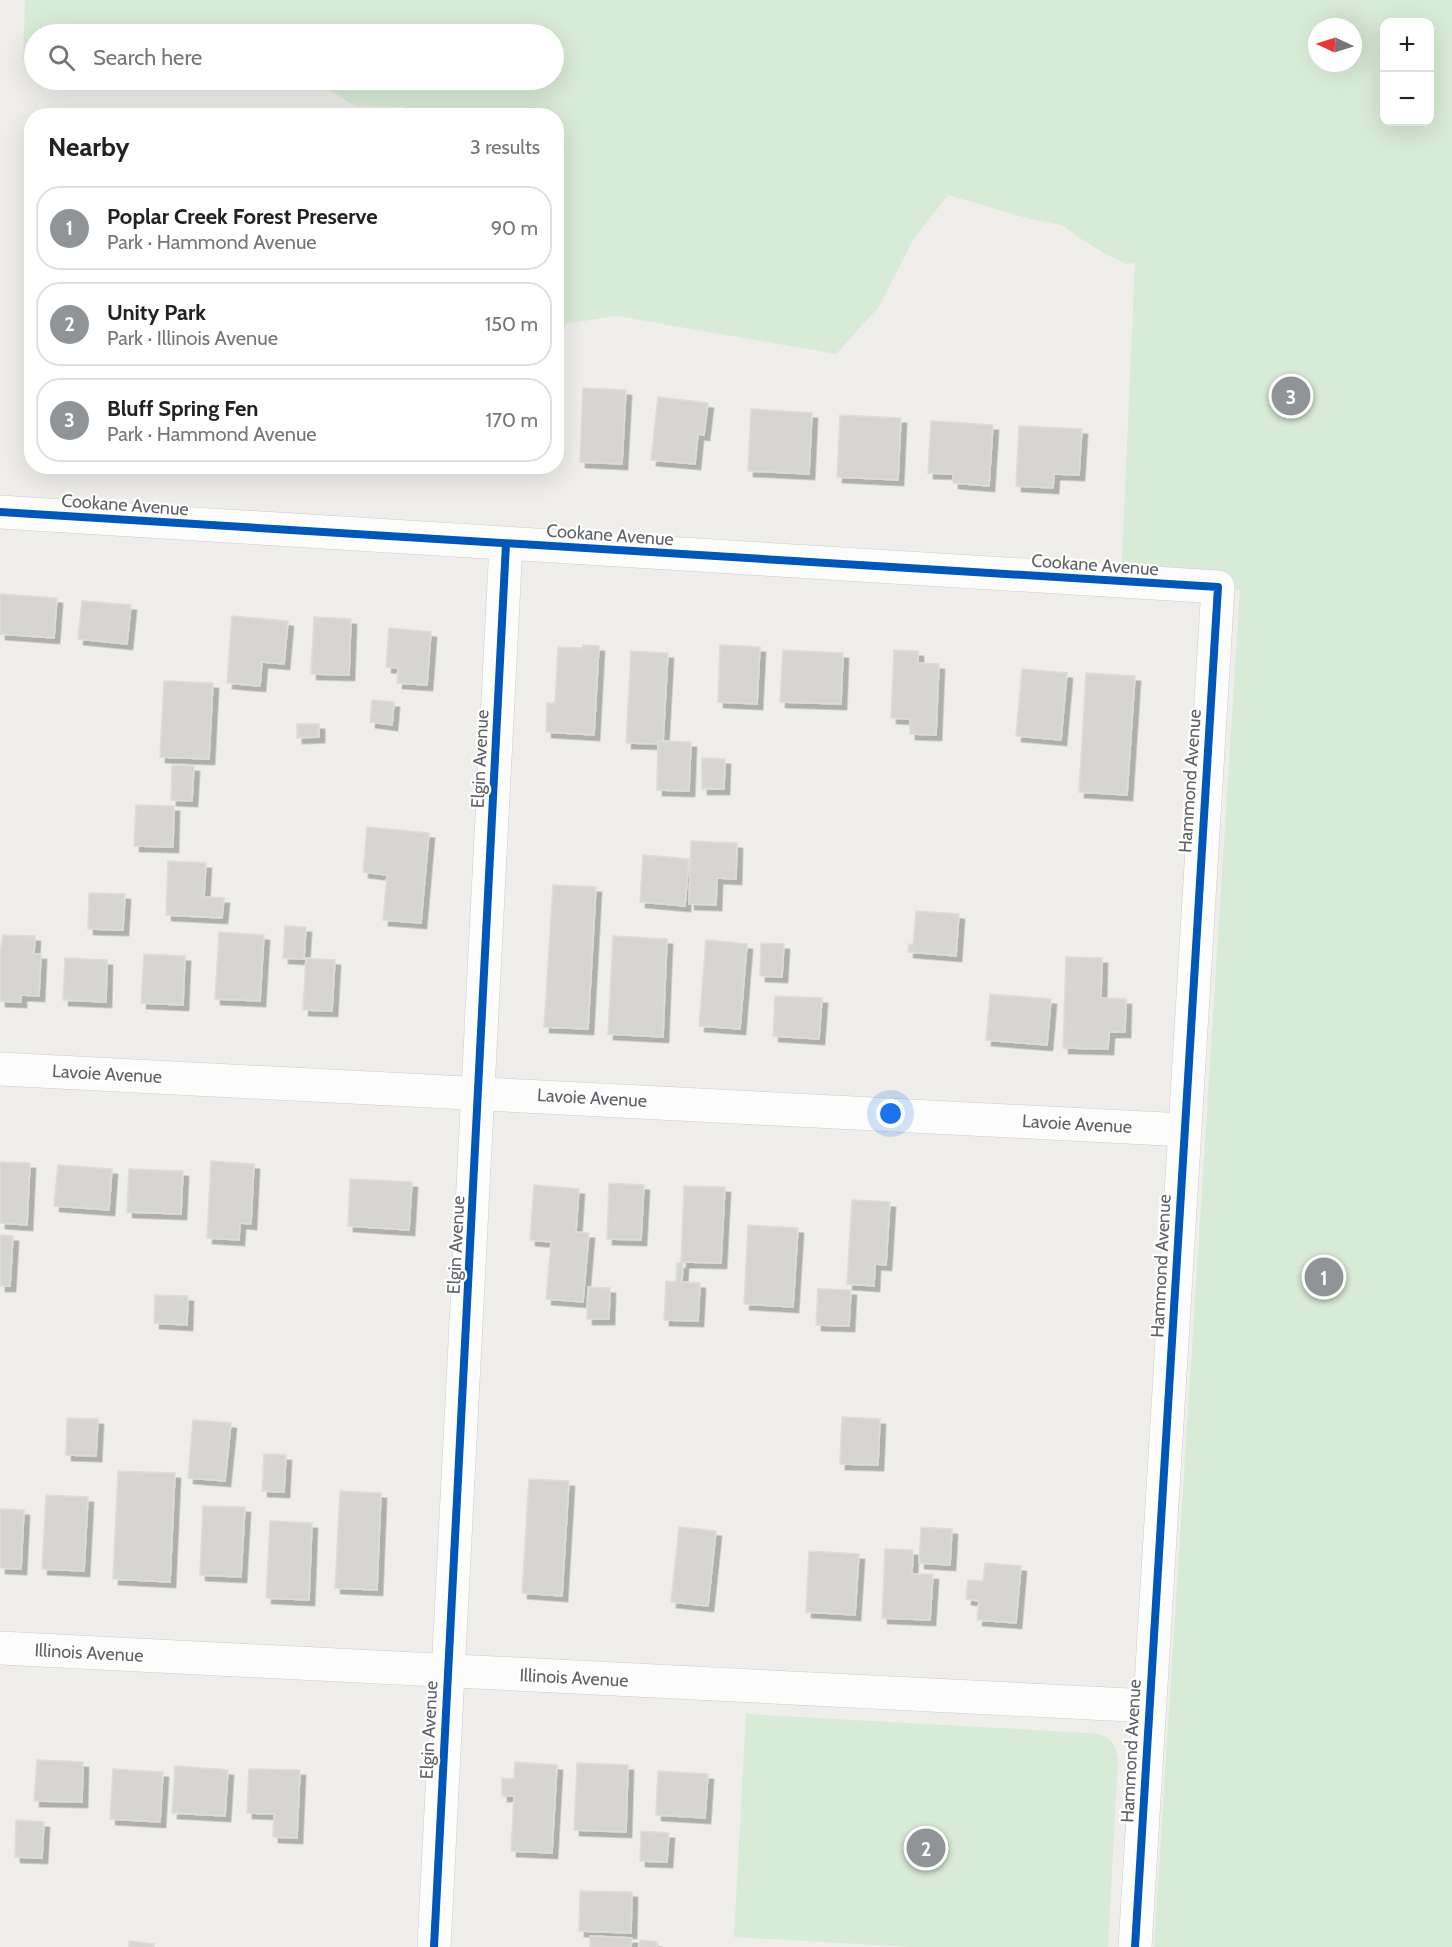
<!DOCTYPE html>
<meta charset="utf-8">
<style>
body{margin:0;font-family:Cabin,sans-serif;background:#f6f6f6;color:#222}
.controls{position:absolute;right:18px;top:18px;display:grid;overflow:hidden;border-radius:12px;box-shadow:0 6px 24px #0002}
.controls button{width:54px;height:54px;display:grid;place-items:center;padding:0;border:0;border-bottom:2px solid #e0e0e0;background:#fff;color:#222;font:30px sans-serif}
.compass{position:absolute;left:1308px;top:18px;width:54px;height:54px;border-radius:50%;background:#fff;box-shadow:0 6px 24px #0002;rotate:274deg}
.you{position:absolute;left:891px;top:1114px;width:21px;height:21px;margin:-15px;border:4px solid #fff;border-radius:50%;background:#1a73e8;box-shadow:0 0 0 9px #1a73e833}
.badge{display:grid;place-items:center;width:39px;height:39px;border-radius:50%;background:#919496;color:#fff;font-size:20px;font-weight:700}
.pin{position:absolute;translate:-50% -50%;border:3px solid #fff;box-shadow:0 2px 6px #0006}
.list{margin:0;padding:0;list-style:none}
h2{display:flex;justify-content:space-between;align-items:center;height:78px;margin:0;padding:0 24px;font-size:26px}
h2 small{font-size:20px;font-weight:400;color:#767676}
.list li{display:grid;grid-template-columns:39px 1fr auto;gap:18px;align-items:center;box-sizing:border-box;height:84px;margin:0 12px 12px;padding:0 12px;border:2px solid #e0e0e0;border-radius:24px}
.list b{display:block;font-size:22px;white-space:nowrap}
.list p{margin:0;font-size:20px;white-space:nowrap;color:#767676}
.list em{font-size:20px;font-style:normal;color:#767676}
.icon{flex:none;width:33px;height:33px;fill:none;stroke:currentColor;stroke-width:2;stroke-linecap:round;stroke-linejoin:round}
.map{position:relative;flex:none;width:1452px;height:1947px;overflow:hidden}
.search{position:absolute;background:#fff;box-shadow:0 6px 24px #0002;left:24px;top:24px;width:540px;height:66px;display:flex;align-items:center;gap:15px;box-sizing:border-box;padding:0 21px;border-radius:33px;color:#767676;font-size:22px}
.panel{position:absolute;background:#fff;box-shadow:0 6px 24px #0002;left:24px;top:108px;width:540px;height:366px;border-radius:24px}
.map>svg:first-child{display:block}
.green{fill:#d8ebd6;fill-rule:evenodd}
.building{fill:#d6d5d3;stroke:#deddd9;stroke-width:1.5;filter:url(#shadow)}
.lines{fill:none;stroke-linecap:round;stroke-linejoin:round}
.minor-casing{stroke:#cbcccc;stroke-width:34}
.minor{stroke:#fdfcfc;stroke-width:33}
.cycleway-casing{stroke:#fff;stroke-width:11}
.cycleway{stroke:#0057b8;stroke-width:8}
.labels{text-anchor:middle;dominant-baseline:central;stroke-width:4.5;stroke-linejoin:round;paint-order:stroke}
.street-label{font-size:18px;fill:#5f6368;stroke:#fff}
</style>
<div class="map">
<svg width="1452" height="1947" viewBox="0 0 1452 1947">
<defs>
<filter id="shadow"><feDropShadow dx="5.5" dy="5.5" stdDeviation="0" flood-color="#0004"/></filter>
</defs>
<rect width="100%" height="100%" fill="#efeeea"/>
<g class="green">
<path d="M25 0H1452V1947H1154L1240 590 1121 582 1135 263 1127 264 1109 256 1081 239 1062 225 1030 219 948 195 913 240 878 308 836 354 617 316 557 325 556 116 402 115 404 107 355 106 313 80H554V34H34V59H23ZM1384 22H1430V122H1384ZM1317 27H1353V63H1317Z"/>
<path d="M746 1714 1071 1732C1095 1734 1114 1730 1118 1759L1108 1947H912L734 1937Z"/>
</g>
<g class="building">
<path d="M32 375V422H29Z"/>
<path d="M583 388 626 390 622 464 580 462Z"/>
<path d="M658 397 708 403 704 435 698 434 695 464 651 460Z"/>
<path d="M751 409 812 413 809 474 748 471Z"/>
<path d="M840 415 901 418 898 480 837 477Z"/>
<path d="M931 421 993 425 989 486 953 483V474L928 473Z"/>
<path d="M1019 426 1082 429 1079 475 1054 474 1053 488 1016 486Z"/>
<path d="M0 594 57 598 54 638 0 634Z"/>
<path d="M82 601 131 605 127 644 78 639Z"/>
<path d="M232 616 288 621 284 664 262 662 260 686 227 683Z"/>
<path d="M314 617 351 619 349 675 311 674Z"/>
<path d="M389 628 431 632 427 685 397 683 398 668 386 667Z"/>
<path d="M583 645 599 646 594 735 546 732 547 703H555L558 647 582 648Z"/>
<path d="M720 645 760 647 757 704 718 702Z"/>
<path d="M783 650 843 653 841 704 780 702Z"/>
<path d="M894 650 918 651V663L939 664 936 735 910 734V719L891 718Z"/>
<path d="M631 651 668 653 663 744 626 743Z"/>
<path d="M1022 669 1067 673 1061 740 1016 736Z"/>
<path d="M1086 673 1135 676 1127 795 1079 792Z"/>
<path d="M164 681 213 683 209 759 160 757Z"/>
<path d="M372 700 394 702 392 725 370 722Z"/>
<path d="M297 724H319V737L297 738Z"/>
<path d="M658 741 691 742 689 791 657 790Z"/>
<path d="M702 758 725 759 724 789H702Z"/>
<path d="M172 765 194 766 192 801 171 800Z"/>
<path d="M136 805 174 806 173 847 134 846Z"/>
<path d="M367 827 429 833 421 923 383 920 387 875 363 872Z"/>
<path d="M691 841 737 843 736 879 717 878 716 905 689 904Z"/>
<path d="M643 855 689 859 685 906 640 902Z"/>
<path d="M168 861 206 863 204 897 224 898 222 918 166 915Z"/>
<path d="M553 885 596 887 588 1029 544 1027Z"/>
<path d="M89 893 125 894 123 930 88 929Z"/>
<path d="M916 911 959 914 956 956 908 952 909 944 913 945Z"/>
<path d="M285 926 306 927 304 959 283 958Z"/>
<path d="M219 932 264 935 260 1001 215 999Z"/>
<path d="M3 935 35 936 34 954H41L39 996 21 995V1002L0 1001V952Z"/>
<path d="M613 936 667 939 663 1037 608 1034Z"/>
<path d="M706 940 747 944 740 1029 699 1026Z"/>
<path d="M761 943 784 944 782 977 760 976Z"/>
<path d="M144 954 185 956 183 1005 141 1003Z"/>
<path d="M1066 957 1102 958 1101 998 1126 999 1125 1032H1109L1108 1049 1063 1048Z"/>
<path d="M65 958 107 960 106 1002 63 1000Z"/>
<path d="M306 958 335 960 332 1011 303 1010Z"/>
<path d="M990 994 1051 999 1047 1045 986 1040Z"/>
<path d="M775 996 822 998 819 1039 773 1036Z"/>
<path d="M211 1161 254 1164 251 1224 240 1223 239 1240 207 1238Z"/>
<path d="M0 1162 30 1163 27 1225 0 1223Z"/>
<path d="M58 1165 112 1169 109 1210 54 1206Z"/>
<path d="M129 1169 183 1171 181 1214 127 1212Z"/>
<path d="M350 1179 412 1182 409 1230 348 1226Z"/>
<path d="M609 1183 644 1185 641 1240 607 1239Z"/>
<path d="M534 1185 579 1189 576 1232 589 1233 583 1302 546 1299 551 1242 530 1240Z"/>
<path d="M684 1186 725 1187 721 1263 683 1262 682 1282 700 1283 698 1321 664 1320 666 1281 676 1282 677 1263H681Z"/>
<path d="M852 1200 890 1202 886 1265 875 1264 874 1286 847 1284Z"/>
<path d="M748 1225 798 1228 793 1307 744 1304Z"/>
<path d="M0 1235 13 1236 10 1286H0Z"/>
<path d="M588 1287 610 1288 609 1319H587Z"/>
<path d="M818 1289 851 1290 849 1326 816 1325Z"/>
<path d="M155 1295 188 1296 187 1325 154 1323Z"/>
<path d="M842 1417 880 1419 878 1465 840 1464Z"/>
<path d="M67 1418 98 1419 96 1456 66 1455Z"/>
<path d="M193 1420 231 1423 225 1481 188 1478Z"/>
<path d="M264 1454 286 1455 284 1492 262 1491Z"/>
<path d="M118 1471 175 1473 170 1582 113 1579Z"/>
<path d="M529 1479 569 1481 562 1596 522 1593Z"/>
<path d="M340 1491 381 1493 377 1590 335 1588Z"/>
<path d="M46 1495 88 1497 84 1571 42 1569Z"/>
<path d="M203 1506 245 1507 241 1577 200 1575Z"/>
<path d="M0 1509 24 1510 21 1569 0 1568Z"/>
<path d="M270 1521 312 1523 309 1600 266 1598Z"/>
<path d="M679 1527 716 1531 708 1606 671 1602Z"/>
<path d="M921 1527 952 1529 950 1565 919 1563Z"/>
<path d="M885 1549 913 1550 912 1574H933L930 1620 882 1618Z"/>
<path d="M809 1551 859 1554 855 1615 806 1612Z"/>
<path d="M985 1563 1021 1566 1016 1623 977 1620 979 1601 966 1599 968 1580 983 1581Z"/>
<path d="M37 1760 83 1762 82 1802 34 1801Z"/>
<path d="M515 1762 557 1765 552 1853 511 1851 514 1796H502V1778L514 1779Z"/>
<path d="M577 1763 628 1765 626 1832 574 1830Z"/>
<path d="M175 1766 228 1770 225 1816 172 1813Z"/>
<path d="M113 1769 163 1772 160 1822 110 1819Z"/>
<path d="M249 1769 300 1770 297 1838 273 1837 274 1814 247 1813Z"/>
<path d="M658 1771 708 1774 705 1818 656 1815Z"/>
<path d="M16 1820 44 1822 42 1858 15 1857Z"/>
<path d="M641 1831 669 1833 667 1862 640 1861Z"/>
<path d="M580 1891 632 1892 631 1933 579 1931Z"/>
<path d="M590 1936 632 1938 631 1947H590Z"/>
<path d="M640 1940 657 1942V1947H640Z"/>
<path d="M129 1941 154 1944V1947H129Z"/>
</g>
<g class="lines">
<g class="minor-casing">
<g id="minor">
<path d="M0 512 1218 587 1135 1947"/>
<path d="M0 1069 1184 1130"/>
<path d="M0 1648 1149 1706"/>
<path d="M434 1947 506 544"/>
</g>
</g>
<use href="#minor" class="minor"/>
<g class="cycleway-casing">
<g id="cycleway">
<path d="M0 512 1218 587 1135 1947"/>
<path d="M434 1947 506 544"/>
</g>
</g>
<use href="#cycleway" class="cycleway"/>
</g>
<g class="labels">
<g class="street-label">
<text transform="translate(125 505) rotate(4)">Cookane Avenue</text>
<text transform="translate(610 535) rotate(4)">Cookane Avenue</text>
<text transform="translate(1095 565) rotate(4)">Cookane Avenue</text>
<text transform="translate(480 759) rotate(-87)">Elgin Avenue</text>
<text transform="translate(1190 781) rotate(-86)">Hammond Avenue</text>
<text transform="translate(107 1074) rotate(3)">Lavoie Avenue</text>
<text transform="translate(592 1098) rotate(3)">Lavoie Avenue</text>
<text transform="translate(1077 1124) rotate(3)">Lavoie Avenue</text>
<text transform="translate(456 1245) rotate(-87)">Elgin Avenue</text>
<text transform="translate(1161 1266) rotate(-87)">Hammond Avenue</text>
<text transform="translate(89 1653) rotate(3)">Illinois Avenue</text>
<text transform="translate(574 1678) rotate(3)">Illinois Avenue</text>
<text transform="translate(429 1730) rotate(-87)">Elgin Avenue</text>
<text transform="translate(1131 1751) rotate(-87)">Hammond Avenue</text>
</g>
</g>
</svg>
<div class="controls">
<button>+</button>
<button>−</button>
</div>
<svg class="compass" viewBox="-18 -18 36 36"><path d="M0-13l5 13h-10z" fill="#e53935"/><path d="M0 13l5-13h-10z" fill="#767676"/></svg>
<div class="you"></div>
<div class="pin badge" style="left:1324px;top:1277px">1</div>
<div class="pin badge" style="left:926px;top:1848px">2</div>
<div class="pin badge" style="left:1291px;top:396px">3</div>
<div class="search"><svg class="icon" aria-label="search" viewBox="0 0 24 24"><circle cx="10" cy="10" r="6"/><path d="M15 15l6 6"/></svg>Search here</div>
<section class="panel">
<h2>Nearby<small>3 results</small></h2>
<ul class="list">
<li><span class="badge">1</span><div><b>Poplar Creek Forest Preserve</b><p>Park · Hammond Avenue</p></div><em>90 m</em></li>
<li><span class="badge">2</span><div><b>Unity Park</b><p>Park · Illinois Avenue</p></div><em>150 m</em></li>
<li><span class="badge">3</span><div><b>Bluff Spring Fen</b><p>Park · Hammond Avenue</p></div><em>170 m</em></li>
</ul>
</section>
</div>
